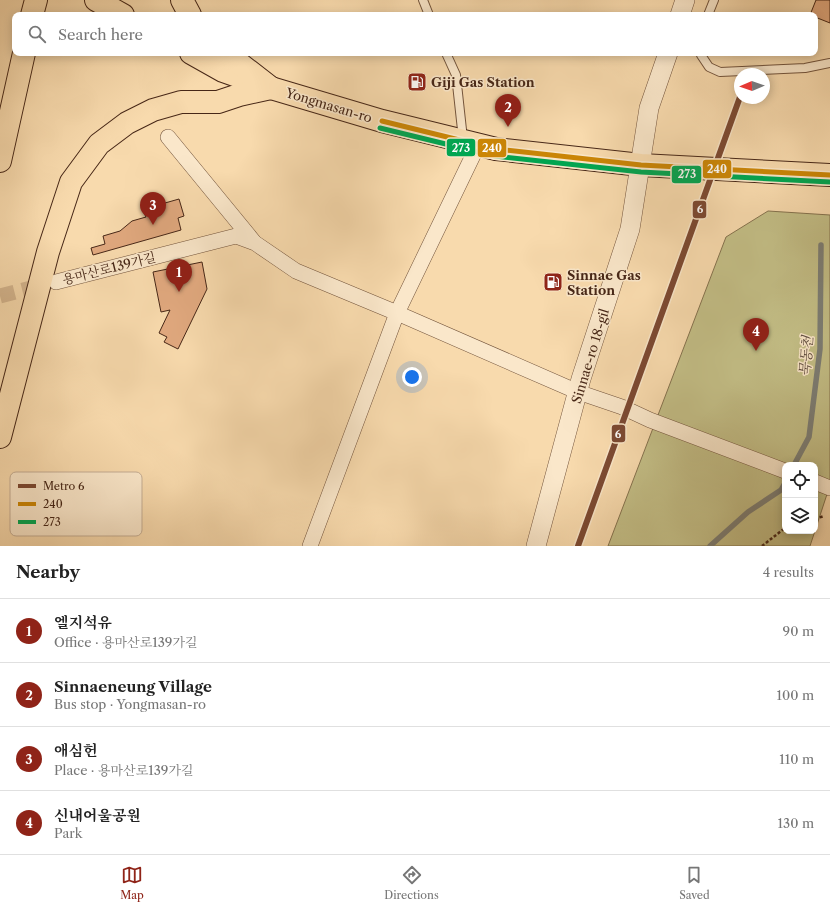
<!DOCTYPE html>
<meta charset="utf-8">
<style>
body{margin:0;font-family:"Libre Caslon Text","Noto Serif KR",serif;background:#f6f6f6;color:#222}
.controls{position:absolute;right:12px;bottom:12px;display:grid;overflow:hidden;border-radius:8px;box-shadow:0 2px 10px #0003}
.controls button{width:36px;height:36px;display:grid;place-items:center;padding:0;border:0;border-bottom:1px solid #e0e0e0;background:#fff;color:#222;font:20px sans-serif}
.compass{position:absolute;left:734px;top:68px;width:36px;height:36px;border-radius:50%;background:#fff;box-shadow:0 2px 10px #0003;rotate:268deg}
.you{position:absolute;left:412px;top:377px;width:14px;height:14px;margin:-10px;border:3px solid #fff;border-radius:50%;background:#1a73e8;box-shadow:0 0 0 6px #1a73e833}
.badge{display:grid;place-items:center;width:26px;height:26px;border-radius:50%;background:#8f2418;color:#fff;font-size:13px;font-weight:700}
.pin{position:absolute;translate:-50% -33px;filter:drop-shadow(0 1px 2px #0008)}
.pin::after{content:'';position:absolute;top:21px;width:14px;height:12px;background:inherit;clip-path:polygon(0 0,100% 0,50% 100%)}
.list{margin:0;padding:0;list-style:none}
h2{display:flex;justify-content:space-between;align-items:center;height:52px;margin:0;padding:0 16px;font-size:17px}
h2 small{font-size:13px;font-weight:400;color:#767676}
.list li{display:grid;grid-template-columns:26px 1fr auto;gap:12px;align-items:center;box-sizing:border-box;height:64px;padding:0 16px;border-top:1px solid #e0e0e0}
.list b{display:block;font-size:15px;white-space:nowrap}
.list p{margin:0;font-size:13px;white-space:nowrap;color:#767676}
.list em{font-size:13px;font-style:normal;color:#767676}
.icon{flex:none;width:22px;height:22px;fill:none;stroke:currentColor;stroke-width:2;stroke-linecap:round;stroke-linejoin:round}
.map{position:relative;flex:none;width:830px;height:546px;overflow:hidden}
.search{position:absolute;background:#fff;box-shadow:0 2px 10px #0003;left:12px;right:12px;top:12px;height:44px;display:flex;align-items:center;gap:10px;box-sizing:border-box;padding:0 14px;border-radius:8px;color:#767676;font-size:15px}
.sheet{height:308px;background:#fff}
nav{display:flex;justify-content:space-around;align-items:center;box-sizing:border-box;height:56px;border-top:1px solid #e0e0e0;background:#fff;font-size:11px;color:#767676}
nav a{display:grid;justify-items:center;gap:2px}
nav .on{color:#8f2418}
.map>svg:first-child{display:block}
.green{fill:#c3be86;stroke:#85724e;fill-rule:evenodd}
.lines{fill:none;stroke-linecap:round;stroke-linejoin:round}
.stream{stroke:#7c7e75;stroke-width:5.5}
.building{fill:#e1a97f;stroke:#472717}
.minor-tunnel{stroke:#d5b68f;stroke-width:15;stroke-dasharray:15 8;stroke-linecap:butt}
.service-casing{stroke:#73543c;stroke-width:10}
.minor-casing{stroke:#73543c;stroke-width:16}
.tertiary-casing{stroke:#73543c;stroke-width:20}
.primary-casing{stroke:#472717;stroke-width:24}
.trunk-casing{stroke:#472717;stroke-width:24}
.path{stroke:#472717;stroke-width:2.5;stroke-dasharray:3 2;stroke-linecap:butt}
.service{stroke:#fae7ca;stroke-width:8}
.minor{stroke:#fae7ca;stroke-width:15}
.tertiary{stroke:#fae7ca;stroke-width:19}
.primary{stroke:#f8daad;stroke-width:22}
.trunk{stroke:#f8daad;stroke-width:22}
.bus-1-casing{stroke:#fae7ca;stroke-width:8}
.bus-2-casing{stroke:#fae7ca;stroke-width:8}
.bus-1{stroke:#cb8606;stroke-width:5}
.bus-2{stroke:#00a651;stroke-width:5}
.metro-1-casing{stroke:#fae7ca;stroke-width:9}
.metro-1{stroke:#7c4932;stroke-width:6}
.labels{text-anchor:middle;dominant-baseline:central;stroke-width:3;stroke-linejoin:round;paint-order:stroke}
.poi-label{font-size:13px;font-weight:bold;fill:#472717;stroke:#fae7ca;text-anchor:start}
.street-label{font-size:13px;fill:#472717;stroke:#fae7ca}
.water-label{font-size:14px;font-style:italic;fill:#5d4b3e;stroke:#fae7ca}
.key{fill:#fae7ca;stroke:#c4ad94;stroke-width:1}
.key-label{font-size:11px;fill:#472717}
.line-badge{stroke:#fae7ca;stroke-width:1.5}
.badge-label{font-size:11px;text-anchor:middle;font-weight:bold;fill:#fff}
</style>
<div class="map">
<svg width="830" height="546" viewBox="0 0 830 546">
<rect width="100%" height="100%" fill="#f8daad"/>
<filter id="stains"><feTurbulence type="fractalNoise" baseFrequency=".005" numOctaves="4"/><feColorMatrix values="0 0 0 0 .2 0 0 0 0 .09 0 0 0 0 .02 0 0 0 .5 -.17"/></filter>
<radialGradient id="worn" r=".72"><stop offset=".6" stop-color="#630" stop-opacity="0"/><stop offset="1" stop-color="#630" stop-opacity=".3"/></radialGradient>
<path class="green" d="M768 211 830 215V485L810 546H608L726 237ZM785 465H815V531H785Z"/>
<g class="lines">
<g class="stream">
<path d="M794 465 809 437 820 349 821 245"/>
<path d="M710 546 748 512 781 490 785 483"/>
</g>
</g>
<g class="building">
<path d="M816 0H830V23L815 17V15H810Z"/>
<path d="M179 199 184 216 178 218 181 230 93 255 91 248 105 244 103 236 120 231 132 221 146 217 144 213 159 209 158 205Z"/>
<path d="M202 262 207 289 178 349 164 342 167 337 159 333 170 310 161 312 153 272Z"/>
</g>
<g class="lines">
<path class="minor-tunnel" d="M0 296 47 284"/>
<g class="service-casing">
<g id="service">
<path d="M423 0 429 15"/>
<path d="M708 15 714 0"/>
<path d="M446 53 456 75 463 139"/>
<path d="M701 53V55L709 67 720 72 805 68 830 63"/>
</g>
</g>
<g class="minor-casing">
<g id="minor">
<path d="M168 137 254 242"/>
<path d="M478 145 397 313 578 392 622 407 650 420 785 471"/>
<path d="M56 282 236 236 255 243 296 271 397 313 310 546"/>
<path d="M815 482 830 488"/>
</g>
</g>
<g class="tertiary-casing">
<g id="tertiary">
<path d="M680 15 685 0"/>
<path d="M536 546 581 379 630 229 649 108 668 53"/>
</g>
</g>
<g class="primary-casing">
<g id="primary">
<path d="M96 0 123 15"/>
<path d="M191 53 223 71 271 88 382 121 496 149 641 165 830 175"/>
</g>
</g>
<g class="trunk-casing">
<g id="trunk">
<path d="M182 0 190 15"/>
<path d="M32 15 36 0"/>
<path d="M226 53 271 88"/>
<path d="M0 161 24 53"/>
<path d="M0 437 48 252 71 182 99 144 127 123 153 110 181 102H218L239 95 271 88"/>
</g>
</g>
<g class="path">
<path d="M815 519 824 516"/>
<path d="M762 546 785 528"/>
</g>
<use href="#service" class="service"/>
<use href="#minor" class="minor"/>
<use href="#tertiary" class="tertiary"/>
<use href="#primary" class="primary"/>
<use href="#trunk" class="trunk"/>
<g class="bus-1-casing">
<path id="bus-1" d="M382 121 496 149 641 165 830 175"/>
</g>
<g class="bus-2-casing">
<path id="bus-2" d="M380 128 495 156 641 172 830 182"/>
</g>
<use href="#bus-1" class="bus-1"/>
<use href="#bus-2" class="bus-2"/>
<g class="metro-1-casing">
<path id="metro-1" d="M578 546 740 97"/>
</g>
<use href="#metro-1" class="metro-1"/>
</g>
<defs>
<g id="fuel-square" transform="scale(1)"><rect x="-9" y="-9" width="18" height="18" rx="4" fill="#8f2418" stroke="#fae7ca"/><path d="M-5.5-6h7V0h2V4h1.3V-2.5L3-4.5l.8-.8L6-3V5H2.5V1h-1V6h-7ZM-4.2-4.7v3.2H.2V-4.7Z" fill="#fff"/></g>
</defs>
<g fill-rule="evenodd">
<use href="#fuel-square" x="417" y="82"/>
<use href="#fuel-square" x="553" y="282"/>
</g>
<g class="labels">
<g class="poi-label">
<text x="431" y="82">Giji Gas Station</text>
<text x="567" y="275">Sinnae Gas<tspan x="567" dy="15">Station</tspan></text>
</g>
<g class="street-label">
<text transform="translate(329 105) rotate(17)">Yongmasan-ro</text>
<text transform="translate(109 268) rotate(-14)">용마산로139가길</text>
<text transform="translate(590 356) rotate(-73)">Sinnae-ro 18-gil</text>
</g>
<g class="water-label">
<text transform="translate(806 356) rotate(-85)">묵동천</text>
</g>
</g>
<rect x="10" y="472" width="132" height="64" rx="6" class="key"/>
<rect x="18" y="484" width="18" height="4" fill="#7c4932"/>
<rect x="18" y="502" width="18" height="4" fill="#cb8606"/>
<rect x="18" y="520" width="18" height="4" fill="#00a651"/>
<g class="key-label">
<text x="43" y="490">Metro 6</text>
<text x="43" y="508">240</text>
<text x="43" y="526">273</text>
</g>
<g class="line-badge">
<rect x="446" y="138" width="30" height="19" rx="4" fill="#00a651"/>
<rect x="477" y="138" width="30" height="20" rx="4" fill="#cb8606"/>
<rect x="702" y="159" width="30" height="20" rx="4" fill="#cb8606"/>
<rect x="671" y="165" width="31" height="19" rx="4" fill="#00a651"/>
<rect x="692" y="200" width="15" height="19" rx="4" fill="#7c4932"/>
<rect x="611" y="424" width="15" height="19" rx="4" fill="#7c4932"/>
</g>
<g class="badge-label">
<text x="461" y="152">273</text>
<text x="492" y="152">240</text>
<text x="717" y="173">240</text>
<text x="687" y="178">273</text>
<text x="700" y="213">6</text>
<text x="618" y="438">6</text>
</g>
<rect width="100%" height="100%" filter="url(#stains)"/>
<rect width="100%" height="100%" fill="url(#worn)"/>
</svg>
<div class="controls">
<button><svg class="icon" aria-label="locate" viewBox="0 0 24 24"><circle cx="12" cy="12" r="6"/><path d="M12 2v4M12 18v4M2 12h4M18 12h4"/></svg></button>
<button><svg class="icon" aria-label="layers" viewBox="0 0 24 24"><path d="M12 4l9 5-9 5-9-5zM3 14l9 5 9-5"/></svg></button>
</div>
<svg class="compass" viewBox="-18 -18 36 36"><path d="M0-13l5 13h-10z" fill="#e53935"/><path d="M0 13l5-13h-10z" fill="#767676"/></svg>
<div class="you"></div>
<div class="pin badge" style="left:179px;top:292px">1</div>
<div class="pin badge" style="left:508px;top:127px">2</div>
<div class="pin badge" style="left:153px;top:225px">3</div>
<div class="pin badge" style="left:756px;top:351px">4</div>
<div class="search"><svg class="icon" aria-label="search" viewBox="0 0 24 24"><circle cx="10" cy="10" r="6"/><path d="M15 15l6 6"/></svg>Search here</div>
</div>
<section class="sheet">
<h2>Nearby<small>4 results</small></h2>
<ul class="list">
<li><span class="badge">1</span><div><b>엘지석유</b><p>Office · 용마산로139가길</p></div><em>90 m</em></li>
<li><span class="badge">2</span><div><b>Sinnaeneung Village</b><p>Bus stop · Yongmasan-ro</p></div><em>100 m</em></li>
<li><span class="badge">3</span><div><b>애심헌</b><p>Place · 용마산로139가길</p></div><em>110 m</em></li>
<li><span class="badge">4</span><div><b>신내어울공원</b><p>Park</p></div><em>130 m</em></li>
</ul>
</section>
<nav>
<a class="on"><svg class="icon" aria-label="map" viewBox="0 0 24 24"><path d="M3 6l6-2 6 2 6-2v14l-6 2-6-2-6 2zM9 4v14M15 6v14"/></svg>Map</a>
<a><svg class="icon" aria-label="directions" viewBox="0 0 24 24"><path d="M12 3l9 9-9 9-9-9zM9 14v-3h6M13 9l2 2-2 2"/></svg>Directions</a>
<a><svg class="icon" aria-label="saved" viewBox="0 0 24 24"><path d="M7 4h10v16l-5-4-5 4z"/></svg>Saved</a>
</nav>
